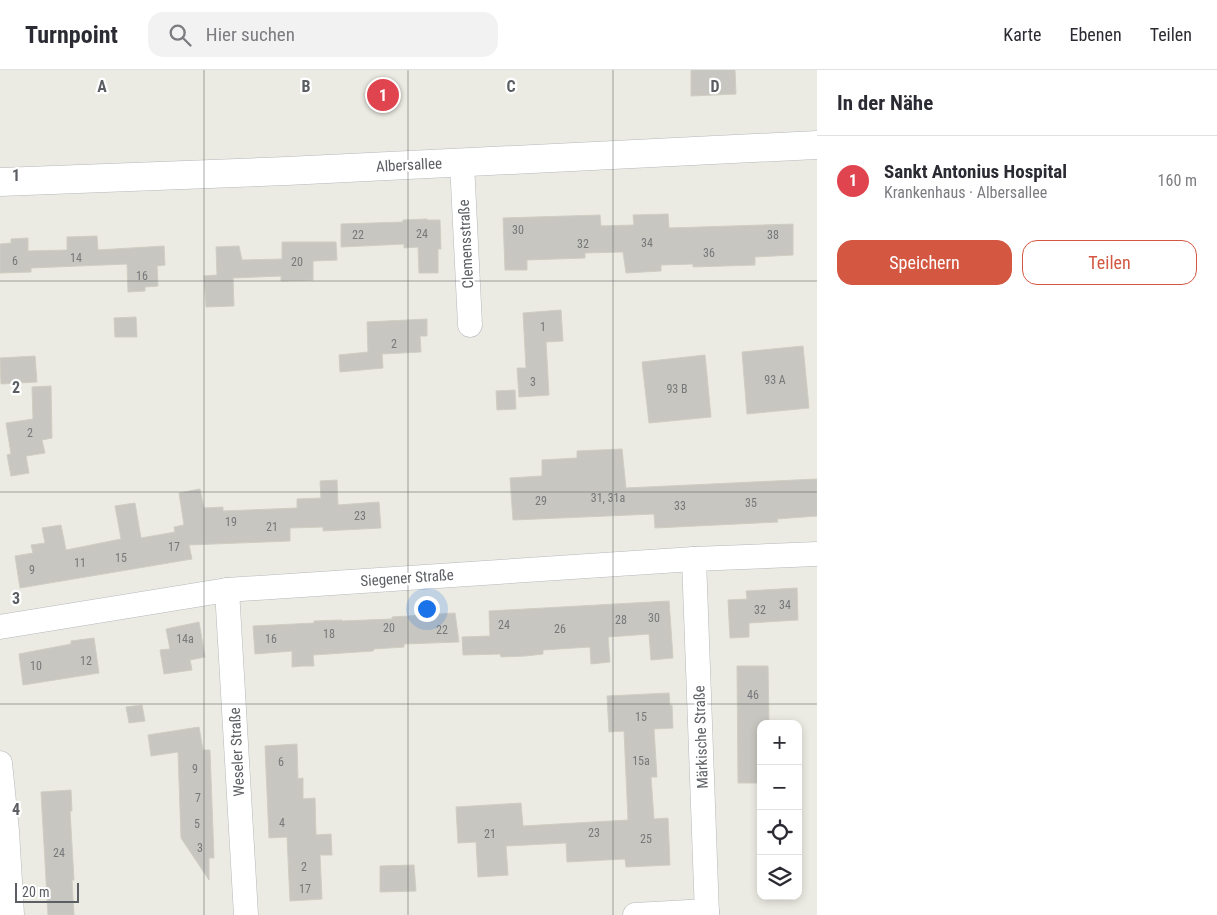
<!DOCTYPE html>
<html lang="de">
<meta charset="utf-8">
<style>
body{margin:0;font-family:"Roboto Condensed",sans-serif;background:#f2f2f3;color:#2b2b33}
.controls{position:absolute;right:15px;bottom:15px;display:grid;overflow:hidden;border-radius:10px;box-shadow:0 2px 8px #0003}
.controls button{width:45px;height:45px;display:grid;place-items:center;padding:0;border:0;border-bottom:1px solid #e1e1e2;background:#fff;color:#2b2b33;font:25px sans-serif}
.scale{position:absolute;left:15px;bottom:12px;width:64px;box-sizing:border-box;padding-left:5px;border:2px solid #5b5e62;border-top:0;font-size:14px;line-height:18px;white-space:nowrap;color:#5b5e62;-webkit-text-stroke:4px #fff;paint-order:stroke}
.you{position:absolute;left:426px;top:538px;width:18px;height:18px;margin:-12px;border:4px solid #fff;border-radius:50%;background:#1a73e8;box-shadow:0 0 0 8px #1a73e833}
.badge{display:grid;place-items:center;width:32px;height:32px;border-radius:50%;background:#d45741;color:#fff;font-size:16px;font-weight:700}
.pin{position:absolute;translate:-50% -50%;border:2px solid #fff;box-shadow:0 1px 5px #0006}
.list{margin:0;padding:0;list-style:none}
h2{display:flex;justify-content:space-between;align-items:center;height:65px;margin:0;padding:0 20px;font-size:21px}
h2 small{font-size:16px;font-weight:400;color:#7c7c81}
.list li{display:grid;grid-template-columns:32px 1fr auto;gap:15px;align-items:center;box-sizing:border-box;height:90px;padding:0 20px;border-top:1px solid #e1e1e2}
.list b{display:block;font-size:19px;white-space:nowrap}
.list p{margin:0;font-size:16px;white-space:nowrap;color:#7c7c81}
.list em{font-size:16px;font-style:normal;color:#7c7c81}
.actions{display:flex;gap:10px;padding:15px 20px}
.actions a{flex:1;padding:11px 0;border:1px solid #d45741;border-radius:15px;text-align:center;font-size:18px;color:#d45741}
.actions .main{background:#d45741;color:#fff}
.icon{flex:none;width:28px;height:28px;fill:none;stroke:currentColor;stroke-width:2;stroke-linecap:round;stroke-linejoin:round}
.map{position:relative;flex:none;width:817px;height:845px;overflow:hidden}
header{display:flex;align-items:center;gap:30px;box-sizing:border-box;height:70px;padding:0 25px;background:#fff;border-bottom:1px solid #e1e1e2}
header strong{font-size:24px}
nav{display:flex;gap:28px;margin-inline-start:auto;font-size:18px}
.search{width:350px;height:45px;background:#f2f2f3;display:flex;align-items:center;gap:12px;box-sizing:border-box;padding:0 18px;border-radius:15px;color:#7c7c81;font-size:19px}
main{display:flex}
aside{flex:1;background:#fff}
.map>svg:first-child{display:block}
.building{fill:#c7c6c0;stroke:#d0cdc2}
.lines{fill:none;stroke-linecap:round;stroke-linejoin:round}
.street-casing{stroke:#b5b8bc;stroke-width:25}
.secondary-casing{stroke:#b5b7bc;stroke-width:29}
.street{stroke:#fff;stroke-width:24}
.secondary{stroke:#fff;stroke-width:28}
.grid{fill:none;stroke:#5b5e62;stroke-width:1;stroke-opacity:0.55}
.labels{text-anchor:middle;dominant-baseline:central;stroke-width:4.5;stroke-linejoin:round;paint-order:stroke}
.number-label{font-size:12px;fill:#76787a}
.street-label{font-size:15px;fill:#5b5e62;stroke:#fff}
.grid-label{font-size:16px;text-anchor:middle;font-weight:bold;fill:#5b5e62;stroke:#fff;stroke-width:4.5;stroke-linejoin:round;paint-order:stroke}
</style>
<header>
<strong>Turnpoint</strong>
<div class="search"><svg class="icon" aria-label="search" viewBox="0 0 24 24"><circle cx="10" cy="10" r="6"/><path d="M15 15l6 6"/></svg>Hier suchen</div>
<nav><a>Karte</a><a>Ebenen</a><a>Teilen</a></nav>
</header>
<main>
<div class="map">
<svg width="817" height="845" viewBox="0 0 817 845">
<rect width="100%" height="100%" fill="#ecebe3"/>
<g class="building">
<path d="M691 0H735L736 24 691 26Z"/>
<path d="M668 144 669 158 793 154V185L755 187V195L693 197V194L661 195V201L626 203 623 182 585 183V188L527 190V200H505L503 148 600 145 601 156 634 155 633 145Z"/>
<path d="M427 149V150H440L441 179H438V203H419L418 177 404 178V174L341 177V154L403 152V150Z"/>
<path d="M97 166 98 180 164 176 165 195 157 196 158 216 145 217V221L128 222 127 194 31 198V202L0 203V174L11 173V169L28 168V181L67 180V167Z"/>
<path d="M282 172H336L337 190 313 191V210L281 211V206L233 208 234 236 206 237 204 206 217 205 216 177 239 176 242 190 282 189Z"/>
<path d="M561 240 563 271 546 272 549 325 519 327 517 298H526L523 243Z"/>
<path d="M136 247 137 267H115L114 248Z"/>
<path d="M427 249V266H420L421 282 382 284 383 298 340 302 339 285 368 282 367 252Z"/>
<path d="M803 276 809 338 747 344 742 282Z"/>
<path d="M705 285 711 347 649 353 642 292Z"/>
<path d="M35 286 37 312 1 314 0 288Z"/>
<path d="M51 316 52 368 42 370 45 383 26 386 29 403 11 406 7 385 11 384 6 353 33 349 32 317Z"/>
<path d="M515 320 516 339 497 340 496 321Z"/>
<path d="M622 379 626 418 817 409V446L777 449 778 452 655 458 654 444 513 450 510 408 542 406V390L577 388V381Z"/>
<path d="M337 410 338 435 379 432 381 458 323 461V457L290 458V471L189 475 192 489 20 518 15 486 33 483 31 475 45 473 42 458 61 455 66 480 121 469 115 436 135 433 141 468 175 462 174 457 184 455 179 423 200 419 204 438 223 437V441L297 438V429L321 428 320 411Z"/>
<path d="M797 518 798 550 749 553V567L730 568 728 530 747 529 746 521Z"/>
<path d="M669 531 673 588 651 590 649 564 608 567 610 592 591 594 590 577 543 580V584L525 586 501 587 500 584 463 585 462 567 490 566 489 541Z"/>
<path d="M455 543 459 572 404 574V577L374 579 373 581 313 585 314 596H303L292 597V581L255 584 253 556 314 553V551L342 550V551L392 549V547Z"/>
<path d="M199 552 205 587 190 590 192 600 164 604 160 580 170 579 166 559Z"/>
<path d="M94 568 99 603 23 615 19 584 71 574V571Z"/>
<path d="M737 596H768L769 654H761V713H738Z"/>
<path d="M669 623 670 636 672 635 673 658 654 659 657 707H651L654 749 668 748 670 795 626 797 625 789 567 792 566 773 506 776 508 805 478 807 476 772 458 773 456 737 521 733 523 756 628 750 624 661 609 662 607 626Z"/>
<path d="M142 635 145 651 129 653 126 637Z"/>
<path d="M199 657 203 680H210L214 788H209V810L181 768 178 682 151 686 148 665Z"/>
<path d="M297 674 298 709 303 708V729L315 728 316 765 331 764 332 785H320L322 829 290 831 287 767 269 768 265 676Z"/>
<path d="M71 720 72 741H70L74 810H72L74 845H48L41 722Z"/>
<path d="M414 795 416 821 380 822V796Z"/>
</g>
<g class="lines">
<g class="street-casing">
<g id="street">
<path d="M462 93 470 255"/>
<path d="M694 489 707 845"/>
<path d="M227 520 246 845"/>
<path d="M0 557 227 520 694 489 817 484"/>
<path d="M0 693 7 761 12 845"/>
<path d="M635 845 707 841"/>
</g>
</g>
<g class="secondary-casing">
<path id="secondary" d="M0 112 287 101 817 75"/>
</g>
<use href="#street" class="street"/>
<use href="#secondary" class="secondary"/>
</g>
<path class="grid" d="M204 0V845M408 0V845M613 0V845M0 211H817M0 422H817M0 634H817"/>
<g class="labels">
<g class="number-label">
<text x="518" y="160">30</text>
<text x="422" y="164">24</text>
<text x="358" y="165">22</text>
<text x="773" y="165">38</text>
<text x="647" y="173">34</text>
<text x="583" y="174">32</text>
<text x="709" y="183">36</text>
<text x="76" y="188">14</text>
<text x="15" y="191">6</text>
<text x="297" y="192">20</text>
<text x="142" y="206">16</text>
<text x="543" y="257">1</text>
<text x="394" y="274">2</text>
<text x="775" y="310">93 A</text>
<text x="533" y="312">3</text>
<text x="677" y="319">93 B</text>
<text x="30" y="363">2</text>
<text x="608" y="428">31, 31a</text>
<text x="541" y="431">29</text>
<text x="751" y="433">35</text>
<text x="680" y="436">33</text>
<text x="360" y="446">23</text>
<text x="231" y="452">19</text>
<text x="272" y="457">21</text>
<text x="174" y="477">17</text>
<text x="121" y="488">15</text>
<text x="80" y="493">11</text>
<text x="32" y="500">9</text>
<text x="785" y="535">34</text>
<text x="760" y="540">32</text>
<text x="654" y="548">30</text>
<text x="621" y="550">28</text>
<text x="504" y="555">24</text>
<text x="389" y="558">20</text>
<text x="560" y="559">26</text>
<text x="442" y="560">22</text>
<text x="329" y="564">18</text>
<text x="185" y="569">14a</text>
<text x="271" y="569">16</text>
<text x="86" y="591">12</text>
<text x="36" y="596">10</text>
<text x="753" y="625">46</text>
<text x="641" y="647">15</text>
<text x="641" y="691">15a</text>
<text x="281" y="692">6</text>
<text x="195" y="699">9</text>
<text x="198" y="728">7</text>
<text x="282" y="753">4</text>
<text x="197" y="754">5</text>
<text x="594" y="763">23</text>
<text x="490" y="764">21</text>
<text x="646" y="769">25</text>
<text x="200" y="778">3</text>
<text x="59" y="783">24</text>
<text x="304" y="797">2</text>
<text x="305" y="819">17</text>
</g>
<g class="street-label">
<text transform="translate(409 95) rotate(-3)">Albersallee</text>
<text transform="translate(466 174) rotate(-93)">Clemensstraße</text>
<text transform="translate(407 508) rotate(-4)">Siegener Straße</text>
<text transform="translate(701 667) rotate(-92)">Märkische Straße</text>
<text transform="translate(237 682) rotate(-93)">Weseler Straße</text>
</g>
</g>
<g class="grid-label">
<text x="102" y="22">A</text>
<text x="306" y="22">B</text>
<text x="511" y="22">C</text>
<text x="715" y="22">D</text>
<text x="16" y="111">1</text>
<text x="16" y="323">2</text>
<text x="16" y="534">3</text>
<text x="16" y="745">4</text>
</g>
</svg>
<div class="controls">
<button>+</button>
<button>−</button>
<button><svg class="icon" aria-label="locate" viewBox="0 0 24 24"><circle cx="12" cy="12" r="6"/><path d="M12 2v4M12 18v4M2 12h4M18 12h4"/></svg></button>
<button><svg class="icon" aria-label="layers" viewBox="0 0 24 24"><path d="M12 4l9 5-9 5-9-5zM3 14l9 5 9-5"/></svg></button>
</div>
<div class="scale">20 m</div>
<div class="you"></div>
<div class="pin badge" style="left:383px;top:25px;background:#e0444e">1</div>
</div>
<aside>
<h2>In der Nähe<small></small></h2>
<ul class="list">
<li><span class="badge" style="background:#e0444e">1</span><div><b>Sankt Antonius Hospital</b><p>Krankenhaus · Albersallee</p></div><em>160 m</em></li>
</ul>
<div class="actions"><a class="main">Speichern</a><a>Teilen</a></div>
</aside>
</main>
